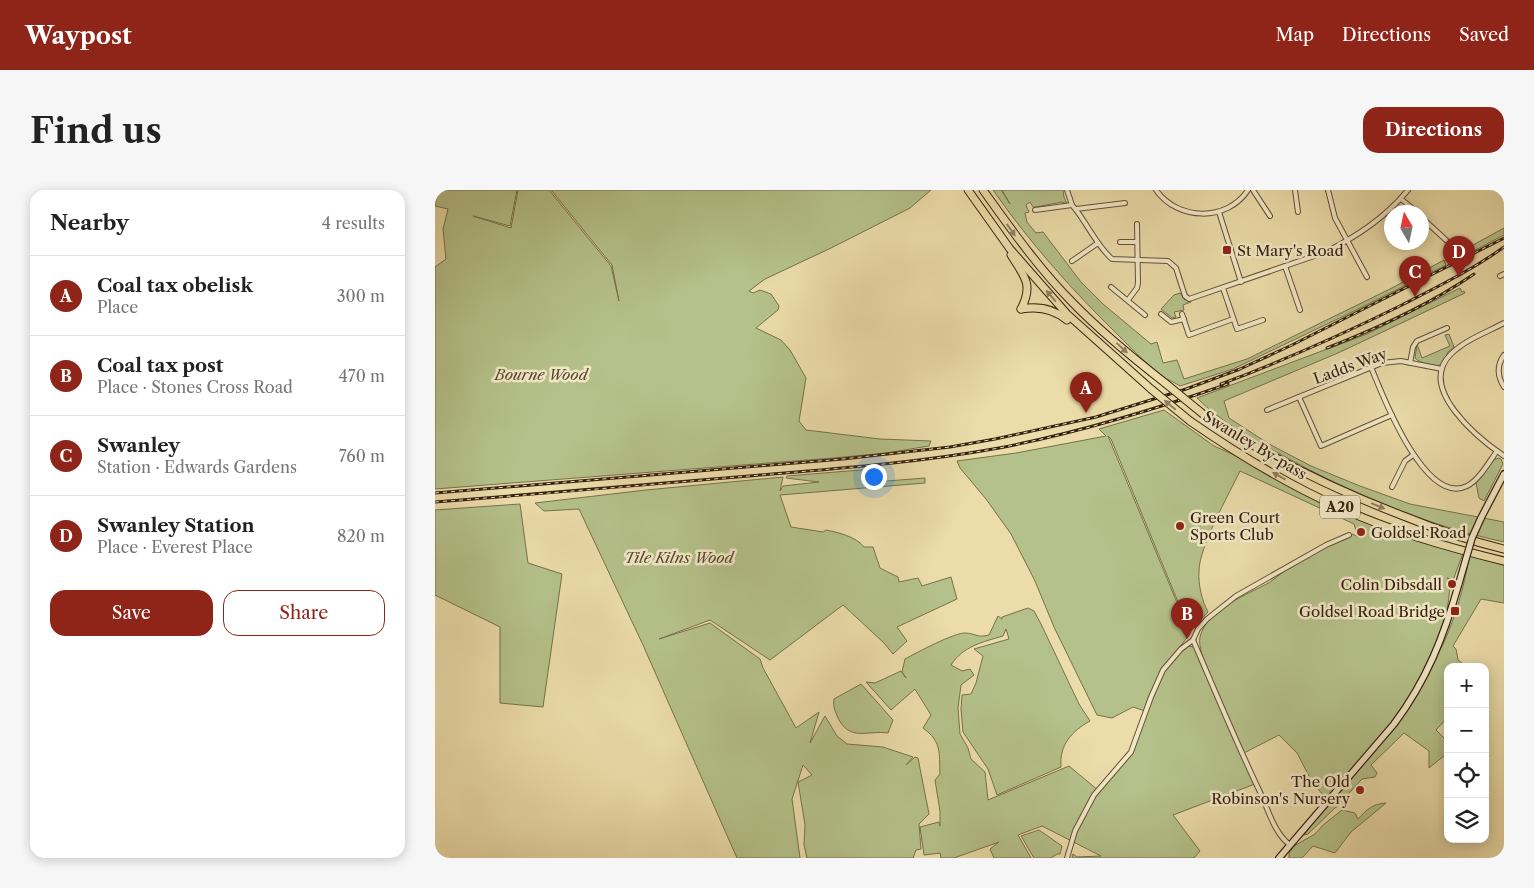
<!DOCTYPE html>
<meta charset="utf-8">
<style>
body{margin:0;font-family:"Libre Caslon Text",serif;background:#f6f6f6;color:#222}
.controls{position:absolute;right:15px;bottom:15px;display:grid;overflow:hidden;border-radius:10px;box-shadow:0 2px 12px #0003}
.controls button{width:45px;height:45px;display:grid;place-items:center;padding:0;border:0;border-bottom:1px solid #e0e0e0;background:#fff;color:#222;font:25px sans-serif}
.compass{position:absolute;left:949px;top:15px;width:45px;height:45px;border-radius:50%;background:#fff;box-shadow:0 2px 12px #0003;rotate:351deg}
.you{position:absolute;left:438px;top:286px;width:18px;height:18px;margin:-12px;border:4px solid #fff;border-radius:50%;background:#1a73e8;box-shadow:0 0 0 8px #1a73e833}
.badge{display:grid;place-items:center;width:32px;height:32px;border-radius:50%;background:#8f2418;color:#fff;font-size:16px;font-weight:700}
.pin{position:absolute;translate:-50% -41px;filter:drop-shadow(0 1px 2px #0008)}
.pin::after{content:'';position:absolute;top:26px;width:18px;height:15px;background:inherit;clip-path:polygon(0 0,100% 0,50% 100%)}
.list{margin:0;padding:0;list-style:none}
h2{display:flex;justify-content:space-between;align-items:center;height:65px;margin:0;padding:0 20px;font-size:21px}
h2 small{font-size:16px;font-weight:400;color:#767676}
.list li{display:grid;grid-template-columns:32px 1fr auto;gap:15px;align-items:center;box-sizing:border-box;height:80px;padding:0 20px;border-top:1px solid #e0e0e0}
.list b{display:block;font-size:19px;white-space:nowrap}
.list p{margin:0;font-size:16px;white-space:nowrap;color:#767676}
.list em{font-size:16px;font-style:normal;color:#767676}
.actions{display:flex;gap:10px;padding:15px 20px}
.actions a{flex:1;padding:11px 0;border:1px solid #8f2418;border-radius:15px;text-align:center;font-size:18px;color:#8f2418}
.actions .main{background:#8f2418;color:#fff}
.icon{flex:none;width:28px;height:28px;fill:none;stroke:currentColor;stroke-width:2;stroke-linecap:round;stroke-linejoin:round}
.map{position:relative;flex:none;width:1069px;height:668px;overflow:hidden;border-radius:15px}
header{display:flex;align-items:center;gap:30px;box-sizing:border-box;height:70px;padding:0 25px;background:#8f2418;color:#fff}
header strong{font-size:24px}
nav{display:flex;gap:28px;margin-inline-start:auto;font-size:18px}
.intro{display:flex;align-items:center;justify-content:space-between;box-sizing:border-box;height:120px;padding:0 30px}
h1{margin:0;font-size:35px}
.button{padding:12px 22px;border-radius:15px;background:#8f2418;color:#fff;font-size:18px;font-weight:700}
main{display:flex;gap:30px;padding:0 30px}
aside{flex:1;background:#fff;border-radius:15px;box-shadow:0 2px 12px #0003}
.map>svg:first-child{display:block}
.green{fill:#b5c18a;stroke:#76714c}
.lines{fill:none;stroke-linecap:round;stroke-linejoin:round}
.minor-casing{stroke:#635035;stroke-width:6}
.secondary-casing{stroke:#36210e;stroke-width:8}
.trunk-casing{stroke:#36210e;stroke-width:9}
.minor{stroke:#f2e8c7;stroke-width:4}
.secondary{stroke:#f2e8c7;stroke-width:5.5}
.trunk{stroke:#ebdca9;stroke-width:7}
.rail-casing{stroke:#36210e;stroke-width:3}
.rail{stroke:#f2e8c7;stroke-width:1;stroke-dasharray:4;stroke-linecap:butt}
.secondary-bridge-casing{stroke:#36210e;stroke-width:8;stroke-linecap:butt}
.trunk-bridge-casing{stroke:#36210e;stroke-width:9;stroke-linecap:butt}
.secondary-bridge{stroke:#f2e8c7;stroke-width:5.5}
.trunk-bridge{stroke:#ebdca9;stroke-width:7}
.oneway{fill:#907e5c}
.poi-dot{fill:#8f2418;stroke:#f2e8c7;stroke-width:2}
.labels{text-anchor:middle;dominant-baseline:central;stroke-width:5;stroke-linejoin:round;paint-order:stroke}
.shield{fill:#f2e8c7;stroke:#6e5d46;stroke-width:1}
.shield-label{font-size:14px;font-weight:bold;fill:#36210e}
.poi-label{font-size:15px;fill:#36210e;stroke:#f2e8c7;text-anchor:start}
.street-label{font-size:15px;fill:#36210e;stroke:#f2e8c7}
.park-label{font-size:15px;font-style:italic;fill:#56492d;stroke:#f2e8c7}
</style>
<header>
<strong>Waypost</strong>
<nav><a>Map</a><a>Directions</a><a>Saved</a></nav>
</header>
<div class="intro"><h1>Find us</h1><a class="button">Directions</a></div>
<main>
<aside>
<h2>Nearby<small>4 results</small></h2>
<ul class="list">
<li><span class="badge">A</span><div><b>Coal tax obelisk</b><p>Place</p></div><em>300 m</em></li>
<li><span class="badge">B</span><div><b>Coal tax post</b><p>Place · Stones Cross Road</p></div><em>470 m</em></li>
<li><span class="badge">C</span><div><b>Swanley</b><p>Station · Edwards Gardens</p></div><em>760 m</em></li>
<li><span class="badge">D</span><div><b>Swanley Station</b><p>Place · Everest Place</p></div><em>820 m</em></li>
</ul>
<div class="actions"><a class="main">Save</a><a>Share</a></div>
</aside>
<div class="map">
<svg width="1069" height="668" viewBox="0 0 1069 668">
<rect width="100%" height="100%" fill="#ebdca9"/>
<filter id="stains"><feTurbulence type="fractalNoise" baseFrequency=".004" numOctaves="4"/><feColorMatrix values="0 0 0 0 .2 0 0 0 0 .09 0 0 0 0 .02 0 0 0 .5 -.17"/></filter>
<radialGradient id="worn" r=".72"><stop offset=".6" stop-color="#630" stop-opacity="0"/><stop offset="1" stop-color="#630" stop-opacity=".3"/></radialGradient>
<g class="green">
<path d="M0 0H82L75 36 38 26 76 38 83 0H114L176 76 184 111 177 75 116 0H496L475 18 396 58 330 89 314 101 318 103 325 100 336 104 344 116 343 120 321 138 346 150 355 160 371 188 364 231 371 240 445 249 496 251 494 256 451 263 398 268 0 299V77L11 69 8 39 13 19 0 16Z"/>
<path d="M558 0H566L575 14 567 0H628L629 7 632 14 627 12 601 17H598L595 12 591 15 594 22 590 23 592 32 601 43 608 42 646 92 668 114 716 154 722 152 728 173 742 170 749 189 812 169 957 98 1009 70 1011 75 911 125 798 179 745 196C740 193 736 191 732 189 717 180 696 158 683 145 637 100 595 53 558 0Z"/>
<path d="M1069 38V45L1063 48 1022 70 1018 66Z"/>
<path d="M1025 98 1027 102 1029 101 1030 103 903 163 789 211 794 228 834 254 876 276 925 296 975 314 1069 332V352C991 335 917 304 847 265 817 249 786 232 762 208L932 144Z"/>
<path d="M745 103 749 109 756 111V112L748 115 749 120 739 122 741 127 737 128 726 119 739 105Z"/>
<path d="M1014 144 1019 157 1013 162 1008 174C1000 178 986 174 980 168L982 154 987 168 1015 156 1010 145Z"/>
<path d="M729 220 779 256 824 276 910 320 1029 361 1018 390 1012 388 1016 390 1010 437 972 516C982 500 993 483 1002 466 1019 435 1029 398 1035 363L1069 372V413L1046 409 1018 456 1021 459 1023 470 1032 477H1013V527L1001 540 1013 552V567L1010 565 994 578V561L969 543 936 575 942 583 940 587 927 589 914 603 910 611 900 618 873 644 869 645 892 610 876 590 862 563 844 545 807 564C799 544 760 463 765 447 772 418 813 405 835 392 844 386 851 378 860 373 878 362 898 353 918 344L923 347 919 334 805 281C794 304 764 357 764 381 763 394 767 411 773 422L755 441 676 249 673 246 755 444 726 480 710 521 698 517 677 528 662 525 619 437 600 391 576 344 551 309 525 278 522 271 581 263 671 246 664 239Z"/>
<path d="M1064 268 1066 269 1068 274 1049 311 1044 308 1041 293 1058 270Z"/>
<path d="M437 279 439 292 490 288V293L345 305 356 337 388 342 391 340C402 342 422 347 429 357H438L445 378 463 387 464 392 483 388 487 396 516 387 522 409 462 437 472 451 458 464 449 453 408 415 335 470 275 430 224 449 275 433 325 469 328 478 361 538 384 522 375 553 390 526 402 546 412 554 448 557 478 567 471 575 480 567 483 568 494 624 484 634 486 659 481 660 478 668H372L369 655 370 635 363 592 377 585 368 575 357 609 365 668H302L208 455 144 319 109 321 100 313 211 300 348 287 345 301 348 296 384 292 351 288 352 286Z"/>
<path d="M85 314 93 373 127 384 108 517 65 513V437L0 405V320Z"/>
<path d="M593 418 599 421 606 434 644 514 655 531C637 541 624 555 626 577L562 605 553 579 528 542 526 519 527 505 536 504 541 493 548 466 539 459 574 449 571 439 568 446C548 452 528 456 516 475L527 481 535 479 539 485 526 495 523 518 525 544 533 558 536 569 550 582 553 610 634 576 664 601 697 563 717 508 729 481 751 456 761 457 820 594 738 625 765 661 759 668H637L638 664 642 667 666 666 607 636 583 645 596 668H559L555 659 564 652 519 668H506L505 663 489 665 485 637 504 632 505 636V621L500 590 505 584C504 562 507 552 488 538L496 525 480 499 456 520 431 492 440 493 466 481 471 488 467 482 470 469C481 463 520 442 531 443 542 444 542 448 554 445L563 426 567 429V427Z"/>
<path d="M426 494 458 530 453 543C432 540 415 552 403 528 400 521 398 517 399 509Z"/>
<path d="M951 613 916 642 900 663 878 656 867 668H854V663L859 656 880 644 888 635 907 620 920 623 923 629C932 619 938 614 951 613Z"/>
<path d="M604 640 627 656 625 664H622L616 668H599L586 646Z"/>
</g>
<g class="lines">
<g class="minor-casing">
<g id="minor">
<path d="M632 0 637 15"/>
<path d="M721 0C743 31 792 32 813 0"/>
<path d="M818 0 835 26"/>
<path d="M860 0 863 22"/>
<path d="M893 0 900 28 932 87"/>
<path d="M966 9 982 22"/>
<path d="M641 19 690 13"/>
<path d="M600 20 637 15C652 32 660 54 677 69L733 71 741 78 750 106 754 109 888 63C920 48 950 28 973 0"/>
<path d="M784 22 806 92"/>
<path d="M986 27 1011 50"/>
<path d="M685 52H702"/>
<path d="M637 71 663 53"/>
<path d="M850 76 865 120"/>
<path d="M1065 86 1069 84"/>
<path d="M676 97 710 125"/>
<path d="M788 98 802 139 828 130"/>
<path d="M693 110 702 98 703 93 702 34"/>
<path d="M726 124 736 132 749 129"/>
<path d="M747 124 754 145 798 129"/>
<path d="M1069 133C1052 142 1030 150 1016 164 981 198 1044 249 1069 266"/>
<path d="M1069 165C1062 175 1062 186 1069 197"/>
<path d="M975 173 978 157 982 151 1012 138"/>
<path d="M936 177C947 204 990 317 1032 296 1044 290 1054 272 1062 261"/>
<path d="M864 207 886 256 957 225"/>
<path d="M832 220 947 173 966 171 1007 179"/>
<path d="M957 297 970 271 978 265"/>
<path d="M758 450C780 501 801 552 825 602 833 619 839 643 855 655"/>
<path d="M632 668 640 641 659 605 696 562 716 507 728 480 746 459 758 450 763 439 772 429 801 406 891 355 914 345"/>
</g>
</g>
<g class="secondary-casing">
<g id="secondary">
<path d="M1046 328 1069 284"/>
<path d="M844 668 959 534C992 490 1009 446 1024 393"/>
</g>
</g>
<g class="trunk-casing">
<g id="trunk">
<path d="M533 0 575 59 632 124 716 199"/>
<path d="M548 0C576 39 604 79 638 113 666 142 698 168 730 193"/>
<path d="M576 65C589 86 599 94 586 119"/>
<path d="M586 119C603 116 619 119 632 130"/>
<path d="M768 224C832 267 900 300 971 327 1003 340 1035 351 1069 359"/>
<path d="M755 231C804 265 855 296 910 320 961 343 1015 358 1069 371"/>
</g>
</g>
<use href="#minor" class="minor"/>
<use href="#secondary" class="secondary"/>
<use href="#trunk" class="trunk"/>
<g class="rail-casing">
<g id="rail">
<path d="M892 158C943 138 994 115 1039 84"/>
<path d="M786 194C848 171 908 144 967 115 1002 97 1037 80 1069 57"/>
<path d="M0 303 408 269 515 257 560 249 661 227 751 199 805 179 857 155 1069 48"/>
<path d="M0 312C105 304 210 295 314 286 398 279 481 273 564 258 642 243 718 220 793 194"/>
</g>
</g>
<use href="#rail" class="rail"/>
<g class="secondary-bridge-casing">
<path id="secondary-bridge" d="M1024 393 1037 348 1046 328"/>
</g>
<g class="trunk-bridge-casing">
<g id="trunk-bridge">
<path d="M730 193 768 224"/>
<path d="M716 199 755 231"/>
</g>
</g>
<use href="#secondary-bridge" class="secondary-bridge"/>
<use href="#trunk-bridge" class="trunk-bridge"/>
</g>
<defs><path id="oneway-solid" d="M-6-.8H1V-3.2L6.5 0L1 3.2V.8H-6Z" transform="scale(1.25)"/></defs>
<g class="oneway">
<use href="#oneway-solid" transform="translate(576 40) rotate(55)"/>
<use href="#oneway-solid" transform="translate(616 106) rotate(-131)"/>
<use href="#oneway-solid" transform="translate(687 158) rotate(43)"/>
<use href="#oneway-solid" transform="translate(735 215) rotate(-140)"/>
<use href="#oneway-solid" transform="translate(844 286) rotate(-151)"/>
<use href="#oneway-solid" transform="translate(943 316) rotate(22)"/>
</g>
<g class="poi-dot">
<rect x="787" y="55" width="10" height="10" rx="2.5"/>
<circle cx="745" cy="336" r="5"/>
<circle cx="926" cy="342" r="5"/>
<circle cx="1017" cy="394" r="5"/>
<rect x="1015" y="416" width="10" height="10" rx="2.5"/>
<circle cx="925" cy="600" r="5"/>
</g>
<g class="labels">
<rect class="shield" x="885" y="305.5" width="40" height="23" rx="4"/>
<g class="shield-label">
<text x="905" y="317">A20</text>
</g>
<g class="poi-label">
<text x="802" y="60">St Mary's Road</text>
<text x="755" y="327">Green Court<tspan x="755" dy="17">Sports Club</tspan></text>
<text x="936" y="342">Goldsel Road</text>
<text x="1007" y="394" text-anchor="end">Colin Dibsdall</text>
<text x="1010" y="421" text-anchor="end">Goldsel Road Bridge</text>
<text x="915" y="591" text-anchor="end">The Old<tspan x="915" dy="17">Robinson's Nursery</tspan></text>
</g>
<g class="street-label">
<text transform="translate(915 176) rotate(-20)">Ladds Way</text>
<text transform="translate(820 255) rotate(31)">Swanley By-pass</text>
</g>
<g class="park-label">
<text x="106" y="184">Bourne Wood</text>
<text x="244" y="367">Tile Kilns Wood</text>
</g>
</g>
<rect width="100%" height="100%" filter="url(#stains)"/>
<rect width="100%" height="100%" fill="url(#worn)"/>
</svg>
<div class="controls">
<button>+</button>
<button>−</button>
<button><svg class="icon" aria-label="locate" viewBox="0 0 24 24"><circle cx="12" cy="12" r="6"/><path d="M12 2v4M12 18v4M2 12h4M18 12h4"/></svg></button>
<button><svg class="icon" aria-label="layers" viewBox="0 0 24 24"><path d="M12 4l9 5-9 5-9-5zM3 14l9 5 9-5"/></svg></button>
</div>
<svg class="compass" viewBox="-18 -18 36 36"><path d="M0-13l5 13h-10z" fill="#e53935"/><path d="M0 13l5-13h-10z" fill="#767676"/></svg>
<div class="you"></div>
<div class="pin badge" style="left:651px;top:223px">A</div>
<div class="pin badge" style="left:752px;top:449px">B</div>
<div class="pin badge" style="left:980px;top:107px">C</div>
<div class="pin badge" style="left:1024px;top:87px">D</div>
</div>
</main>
